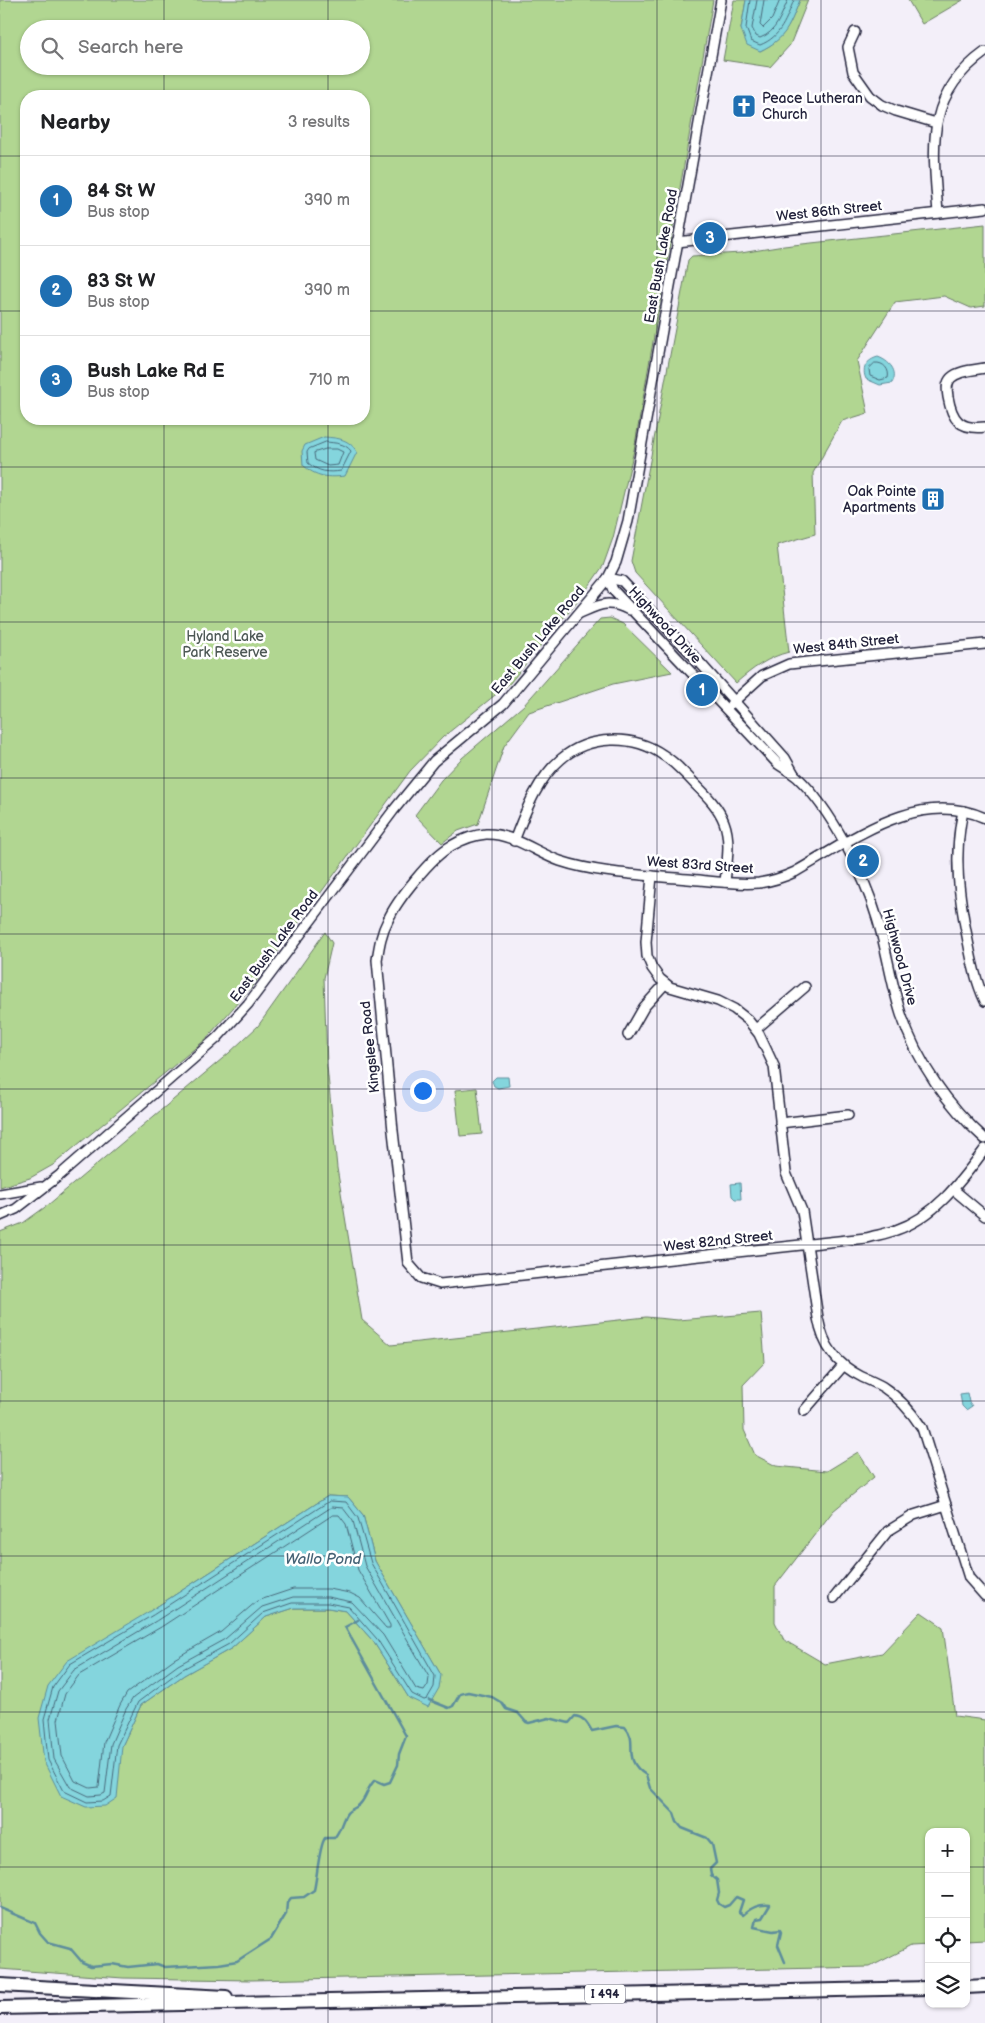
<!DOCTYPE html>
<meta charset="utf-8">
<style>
body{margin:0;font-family:"Balsamiq Sans",sans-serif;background:#f6f6f6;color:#202124}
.controls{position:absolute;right:15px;bottom:15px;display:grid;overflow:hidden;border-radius:10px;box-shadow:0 1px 4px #0004}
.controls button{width:45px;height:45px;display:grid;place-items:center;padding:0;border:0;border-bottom:1px solid #e0e0e0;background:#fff;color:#202124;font:25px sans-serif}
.you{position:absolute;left:422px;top:1090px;width:18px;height:18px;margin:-12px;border:4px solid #fff;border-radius:50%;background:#1a73e8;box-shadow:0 0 0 8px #1a73e833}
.badge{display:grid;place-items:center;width:32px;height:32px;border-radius:50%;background:#1f6fb2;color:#fff;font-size:16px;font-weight:700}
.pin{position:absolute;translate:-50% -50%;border:2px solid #fff;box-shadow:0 1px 5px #0006}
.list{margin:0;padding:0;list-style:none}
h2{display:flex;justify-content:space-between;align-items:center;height:65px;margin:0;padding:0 20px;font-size:21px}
h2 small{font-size:16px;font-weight:400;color:#757577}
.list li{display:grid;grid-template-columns:32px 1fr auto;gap:15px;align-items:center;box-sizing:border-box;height:90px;padding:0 20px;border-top:1px solid #e0e0e0}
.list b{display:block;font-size:19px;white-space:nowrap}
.list p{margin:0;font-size:16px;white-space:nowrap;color:#757577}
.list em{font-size:16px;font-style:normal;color:#757577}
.icon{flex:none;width:28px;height:28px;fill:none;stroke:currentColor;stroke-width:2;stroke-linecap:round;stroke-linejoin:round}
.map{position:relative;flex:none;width:985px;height:2023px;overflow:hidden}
.search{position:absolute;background:#fff;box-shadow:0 1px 4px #0004;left:20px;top:20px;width:350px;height:55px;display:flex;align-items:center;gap:12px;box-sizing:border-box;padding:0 18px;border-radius:28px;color:#757577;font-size:19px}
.panel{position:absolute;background:#fff;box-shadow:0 1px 4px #0004;left:20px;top:90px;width:350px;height:335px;border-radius:20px}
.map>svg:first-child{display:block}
.green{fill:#b1d691;stroke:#6a7c66;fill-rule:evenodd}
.water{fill:#84d5dd;stroke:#5d8d9c}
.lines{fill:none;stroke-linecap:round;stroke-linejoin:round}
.shore{stroke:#496a7c;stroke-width:1}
.stream{stroke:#5d8d9c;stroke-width:2.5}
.minor-casing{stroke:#22223b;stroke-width:12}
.highway-casing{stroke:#22223b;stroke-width:16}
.minor{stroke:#fff;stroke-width:9}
.highway{stroke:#fff;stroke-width:12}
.grid{fill:none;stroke:#22223b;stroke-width:1;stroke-opacity:0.55}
.labels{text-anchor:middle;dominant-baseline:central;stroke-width:5;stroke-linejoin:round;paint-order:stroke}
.shield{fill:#fff;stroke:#646476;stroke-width:1}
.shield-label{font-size:12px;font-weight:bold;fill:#22223b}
.poi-label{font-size:14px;fill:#22223b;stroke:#fff;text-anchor:start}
.street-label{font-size:14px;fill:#22223b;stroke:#fff}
.park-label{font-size:14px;fill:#4d5855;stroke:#fff}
.water-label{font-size:15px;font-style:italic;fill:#446174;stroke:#fff}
</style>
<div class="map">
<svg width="985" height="2023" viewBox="0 0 985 2023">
<rect width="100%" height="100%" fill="#f3eff9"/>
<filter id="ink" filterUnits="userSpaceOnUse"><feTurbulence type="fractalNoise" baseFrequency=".02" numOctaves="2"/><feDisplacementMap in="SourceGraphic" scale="10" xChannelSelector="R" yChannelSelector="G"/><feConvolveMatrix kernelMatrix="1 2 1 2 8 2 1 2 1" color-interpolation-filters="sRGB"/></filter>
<g filter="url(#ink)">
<g class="green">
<path d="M0 0H713L634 450 613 538 603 566 587 589 510 683 443 737 410 771 254 984 205 1040 53 1165 30 1178 0 1187ZM29 29H361V66H29ZM26 96H364V419H26Z"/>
<path d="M734 0H746L741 29 760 51C786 38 789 26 800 0H808L790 45 770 67 723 60Z"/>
<path d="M908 0H963L922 24Z"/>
<path d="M985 224V306L971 308 944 296 895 302 857 361 868 413 842 421 813 473 815 534 777 545 789 652C768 657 752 669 736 683L635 573 631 561 688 260 692 256 741 253 784 246Z"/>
<path d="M610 618 623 624 672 672 613 684 529 712 504 746 478 824 458 831 442 843 415 815 441 780 462 758 524 705 600 619Z"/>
<path d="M325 932 332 943 324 978 327 1066 337 1168 362 1320 391 1345 646 1317 678 1320 761 1313 765 1362 743 1385 744 1430 755 1455 776 1466 827 1471 858 1452 874 1477 833 1511 775 1586V1622L784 1640 825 1664 882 1653 921 1612 943 1627 955 1716 985 1720V1940L966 1941V1832H929V1945L911 1946 870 1967 251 1980 123 1978 0 1969V1232L23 1223 48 1205 229 1053 258 1026ZM328 1496 348 1497 363 1515 375 1561 441 1675 409 1698 373 1641 346 1611 328 1608H294L266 1617 232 1648 184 1675 141 1705 122 1746 150 1611Z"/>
<path d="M477 1088 482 1134 460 1136 455 1090Z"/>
</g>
<g class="water">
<path d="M746 0H800C789 26 787 38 760 51L747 45 741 29Z"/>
<path d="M878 357C889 361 899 371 892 383L880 385 866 379C861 368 867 360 878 357Z"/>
<path d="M324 437C339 438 349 439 357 452L345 476C328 478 316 477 303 465L302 451 305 445Z"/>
<path d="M496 1077H508L509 1086 498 1088 494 1086 492 1081Z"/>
<path d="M740 1183 741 1199H735L732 1196 731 1184Z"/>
<path d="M967 1393 969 1402 972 1406 966 1410 962 1406 960 1394Z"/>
<path d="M328 1496 348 1497 363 1515 375 1561 441 1675 439 1688 428 1707 409 1698 373 1641 346 1611 328 1608H294L266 1617 232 1648 184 1675 141 1705 122 1746 117 1798 105 1806 86 1807 61 1796 44 1762 39 1718 48 1686 67 1661 150 1611Z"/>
</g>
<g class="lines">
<g class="shore">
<path d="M750 0 746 28 751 41 760 45C781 37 786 19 794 0"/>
<path d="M757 0 752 28 756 36 760 38C777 32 781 15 788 0"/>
<path d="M764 0 760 25 763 28 772 19 780 0"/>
<path d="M875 363C884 362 890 370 888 378L880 380 870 376 869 369Z"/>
<path d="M326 442C335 443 345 443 351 451L341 471C328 473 319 472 308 463L307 452 309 449Z"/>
<path d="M326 449H337L343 452 338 465 328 466 315 460 314 453Z"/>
<path d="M330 1501 346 1502 358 1518 371 1563 435 1676 434 1687 427 1699 424 1700 412 1694 377 1639 349 1607 328 1603H292L263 1613 229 1644 181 1670 138 1702 117 1745 111 1796 103 1801 87 1802 64 1791 48 1760 44 1719 53 1687 70 1664 153 1615Z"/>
<path d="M332 1507 343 1508 353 1521 365 1566 429 1677 428 1685 424 1691 416 1689 383 1635 352 1602 328 1597H293L262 1607 225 1639 178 1665 133 1698 126 1709 111 1744 105 1793 101 1795 89 1796 70 1787 54 1759 50 1719 58 1691 74 1670 156 1621Z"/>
<path d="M333 1515H339L346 1524 358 1570 390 1625V1628H386L360 1598 350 1593 329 1589H293L257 1601 221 1632 174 1659 127 1693 120 1705 104 1742 99 1787 90 1788 75 1781 62 1756 58 1720 65 1694 79 1675 161 1627Z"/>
</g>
<g class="stream">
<path d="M429 1700 449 1708 453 1706 460 1694 468 1692 492 1697 502 1703 506 1709 518 1713 526 1722 529 1723 549 1718 569 1723 575 1716C585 1718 587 1723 592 1731L616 1726 625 1727C640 1743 620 1758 646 1775L650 1788 674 1813 677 1822 682 1828 707 1838 712 1844 716 1863 710 1869 711 1875 717 1880 719 1893 717 1900 719 1904 724 1907 729 1905 736 1897 743 1900 739 1912 743 1915C752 1907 759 1904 770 1905L762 1918 756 1919 754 1927 773 1931 780 1930 781 1932 778 1945 785 1962"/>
<path d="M0 1908 35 1923 40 1933 48 1942 70 1948 82 1962 91 1966 112 1964 128 1967 157 1964 165 1967 219 1964 237 1961 243 1957 271 1939 286 1914 287 1903 291 1898 304 1897 314 1890C317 1878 319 1846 325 1838H334C341 1831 341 1821 347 1813 350 1809 357 1808 360 1804 367 1797 367 1787 375 1780L384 1784 390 1782 398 1765 399 1754 406 1736 345 1627 358 1620"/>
</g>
<g class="minor-casing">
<g id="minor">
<path d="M855 32 848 47 853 72 870 96 882 105 896 111 936 123"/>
<path d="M938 213C933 147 924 96 985 52"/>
<path d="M677 242 985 208"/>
<path d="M985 368C975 370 959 370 951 378 946 383 947 390 948 397 952 420 960 430 985 427"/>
<path d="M608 578 613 590 778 764C784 768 791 772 797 777 831 809 864 874 877 918 887 950 891 983 901 1014 917 1062 948 1106 985 1139"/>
<path d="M608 578 622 581 701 664 785 758 794 774"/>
<path d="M580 613C599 605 608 599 629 610"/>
<path d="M731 704 762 676 789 664 985 644"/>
<path d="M963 811C953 856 959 897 968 941 972 962 976 982 985 1001"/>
<path d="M985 818C917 788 852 840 795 872 784 877 772 881 759 883 736 885 711 881 688 879 647 875 599 874 560 861 537 853 512 833 486 834 474 835 461 840 451 846 431 857 397 900 388 920 381 933 379 947 377 960L393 1131 408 1263 421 1278 440 1284 866 1238C876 1235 886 1234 896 1230 935 1217 961 1181 985 1149"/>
<path d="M514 841C525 813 537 779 561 759 589 735 633 734 663 755 675 762 684 773 694 783 705 794 718 806 724 822 731 840 727 862 725 882"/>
<path d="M652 876 646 942 647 956 652 968 660 979 670 987 718 1001 734 1009 748 1020 759 1034 774 1066 786 1173 802 1211 818 1318C823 1346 836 1364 862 1377 869 1380 876 1383 883 1387 900 1398 911 1411 922 1428L969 1578 985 1596"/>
<path d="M756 1029 805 987"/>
<path d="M628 1035 644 1007 665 984"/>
<path d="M780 1123 848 1115"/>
<path d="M954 1190 985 1216"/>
<path d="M0 1194 41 1187"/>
<path d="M0 1216 16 1209 60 1175 217 1038 248 1004 393 811 434 761 503 704 608 578 616 562 628 521 721 0"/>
<path d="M804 1411 843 1366"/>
<path d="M834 1598 888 1531 914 1515 946 1505"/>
</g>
</g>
<g class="highway-casing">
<g id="highway">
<path d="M0 1985 226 1997"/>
<path d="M966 1987 985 1986"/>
<path d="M0 2008 929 1988"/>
</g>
</g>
<use href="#minor" class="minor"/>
<use href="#highway" class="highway"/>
</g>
</g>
<path class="grid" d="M164 0V29M328 0V29M492 0V2023M657 0V2023M821 0V2023M164 66V96M328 66V96M0 156H26M364 156H985M0 311H26M364 311H985M164 419V2023M328 419V2023M0 467H985M0 622H985M0 778H985M0 934H985M0 1089H985M0 1245H985M0 1401H985M0 1556H985M0 1712H985M0 1867H929M966 1867H985"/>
<defs>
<g id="church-square" transform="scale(1.25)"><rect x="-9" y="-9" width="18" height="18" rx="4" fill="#1f6fb2" stroke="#fff"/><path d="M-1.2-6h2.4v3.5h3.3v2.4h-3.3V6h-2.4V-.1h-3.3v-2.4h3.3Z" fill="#fff"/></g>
<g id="building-square" transform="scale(1.25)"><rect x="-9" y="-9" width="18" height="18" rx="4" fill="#1f6fb2" stroke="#fff"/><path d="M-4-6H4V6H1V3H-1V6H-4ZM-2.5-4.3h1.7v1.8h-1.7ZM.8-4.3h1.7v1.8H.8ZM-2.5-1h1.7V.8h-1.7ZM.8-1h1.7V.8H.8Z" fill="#fff"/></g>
</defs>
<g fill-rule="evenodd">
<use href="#church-square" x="744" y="106"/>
<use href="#building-square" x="933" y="499"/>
</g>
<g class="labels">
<rect class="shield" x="585" y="1984.5" width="40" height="19" rx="4"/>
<g class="shield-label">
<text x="605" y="1994">I 494</text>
</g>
<g class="poi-label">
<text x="762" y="98">Peace Lutheran<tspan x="762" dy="16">Church</tspan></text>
<text x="916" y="491" text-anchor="end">Oak Pointe<tspan x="916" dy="16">Apartments</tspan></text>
</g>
<g class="street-label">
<text transform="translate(829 211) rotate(-6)">West 86th Street</text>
<text transform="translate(661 256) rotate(-80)">East Bush Lake Road</text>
<text transform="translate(665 625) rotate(47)">Highwood Drive</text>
<text transform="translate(538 640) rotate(-50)">East Bush Lake Road</text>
<text transform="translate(846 644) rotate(-6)">West 84th Street</text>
<text transform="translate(700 865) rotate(4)">West 83rd Street</text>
<text transform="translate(274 946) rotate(-53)">East Bush Lake Road</text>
<text transform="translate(900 957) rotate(75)">Highwood Drive</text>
<text transform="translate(370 1047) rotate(-96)">Kingslee Road</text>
<text transform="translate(718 1241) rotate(-6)">West 82nd Street</text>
</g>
<g class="park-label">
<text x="225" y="636">Hyland Lake<tspan x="225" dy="16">Park Reserve</tspan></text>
</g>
<g class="water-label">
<text x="323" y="1559">Wallo Pond</text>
</g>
</g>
</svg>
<div class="controls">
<button>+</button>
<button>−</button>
<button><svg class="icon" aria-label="locate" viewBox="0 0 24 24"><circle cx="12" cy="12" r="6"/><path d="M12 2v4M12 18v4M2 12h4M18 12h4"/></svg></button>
<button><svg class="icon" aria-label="layers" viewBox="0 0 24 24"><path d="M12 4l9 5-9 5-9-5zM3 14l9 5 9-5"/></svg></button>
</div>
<div class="you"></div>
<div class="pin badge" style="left:702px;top:690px">1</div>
<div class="pin badge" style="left:863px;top:861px">2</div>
<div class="pin badge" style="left:710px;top:238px">3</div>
<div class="search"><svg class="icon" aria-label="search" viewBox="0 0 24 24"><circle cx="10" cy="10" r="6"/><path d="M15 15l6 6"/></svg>Search here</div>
<section class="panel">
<h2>Nearby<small>3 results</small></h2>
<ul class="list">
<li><span class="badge">1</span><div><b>84 St W</b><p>Bus stop</p></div><em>390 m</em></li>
<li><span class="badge">2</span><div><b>83 St W</b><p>Bus stop</p></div><em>390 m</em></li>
<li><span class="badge">3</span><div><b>Bush Lake Rd E</b><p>Bus stop</p></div><em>710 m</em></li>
</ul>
</section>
</div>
